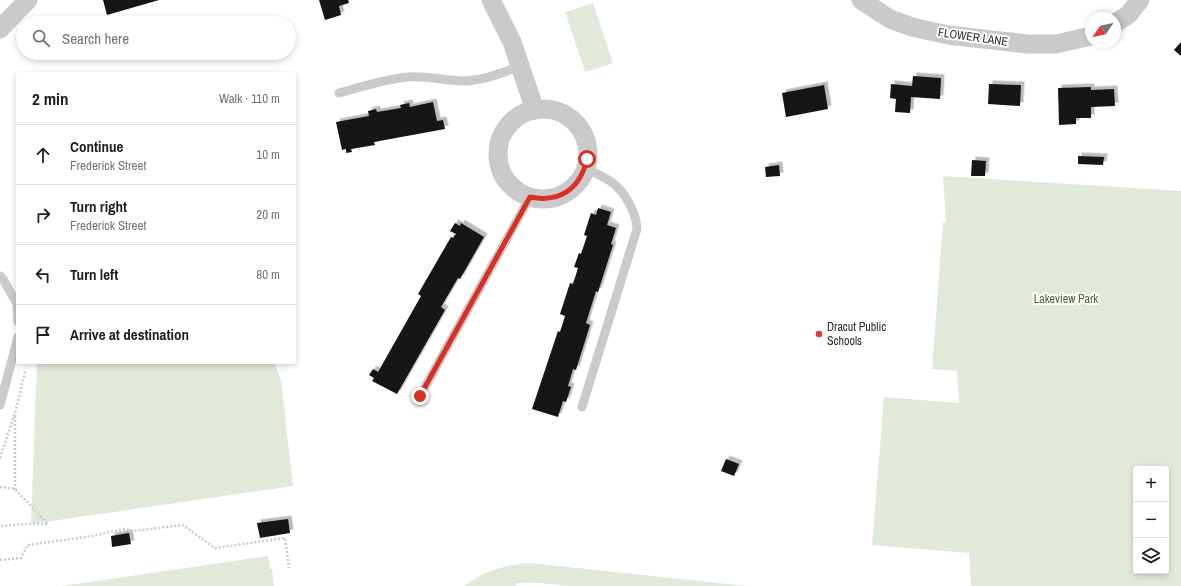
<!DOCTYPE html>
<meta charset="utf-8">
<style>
body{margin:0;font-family:"Archivo Narrow",sans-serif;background:#f2f2f2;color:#202124}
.controls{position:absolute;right:12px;bottom:12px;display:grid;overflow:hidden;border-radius:4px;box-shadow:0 2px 6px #0003}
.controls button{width:36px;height:36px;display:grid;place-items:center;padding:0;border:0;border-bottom:1px solid #e0e0e0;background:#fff;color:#202124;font:20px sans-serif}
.compass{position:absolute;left:1085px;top:12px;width:36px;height:36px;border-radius:50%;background:#fff;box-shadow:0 2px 6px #0003;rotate:236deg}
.stop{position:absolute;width:12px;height:12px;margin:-9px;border:3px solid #d93025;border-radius:50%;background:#fff}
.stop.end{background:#d93025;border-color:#fff;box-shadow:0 1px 4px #0008}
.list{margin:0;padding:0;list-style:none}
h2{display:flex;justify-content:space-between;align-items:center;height:52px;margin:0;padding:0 16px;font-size:17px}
h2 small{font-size:13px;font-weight:400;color:#757577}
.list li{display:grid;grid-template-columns:26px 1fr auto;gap:12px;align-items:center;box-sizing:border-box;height:60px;padding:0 16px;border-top:1px solid #e0e0e0}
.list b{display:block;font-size:15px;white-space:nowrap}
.list p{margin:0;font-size:13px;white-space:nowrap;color:#757577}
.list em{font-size:13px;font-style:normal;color:#757577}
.icon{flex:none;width:22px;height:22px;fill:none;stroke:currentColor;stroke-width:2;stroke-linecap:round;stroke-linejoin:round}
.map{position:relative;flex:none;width:1181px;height:586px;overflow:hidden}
.search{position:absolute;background:#fff;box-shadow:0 2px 6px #0003;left:16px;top:16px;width:280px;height:44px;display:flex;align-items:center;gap:10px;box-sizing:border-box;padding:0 14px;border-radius:22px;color:#757577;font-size:15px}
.panel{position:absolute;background:#fff;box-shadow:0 2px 6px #0003;left:16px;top:72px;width:280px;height:292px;border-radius:4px}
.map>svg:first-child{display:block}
.green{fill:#e1eada;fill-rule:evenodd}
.building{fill:#141414;filter:url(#shadow)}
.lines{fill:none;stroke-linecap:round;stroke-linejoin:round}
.path{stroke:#cacaca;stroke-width:2.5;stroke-dasharray:2 2;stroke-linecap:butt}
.lane{stroke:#cacaca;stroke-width:9}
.street{stroke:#cacaca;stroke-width:19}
.route{stroke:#d93025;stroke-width:5}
.poi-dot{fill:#de3834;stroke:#fff;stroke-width:1.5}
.labels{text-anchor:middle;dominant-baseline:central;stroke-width:4;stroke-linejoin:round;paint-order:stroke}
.street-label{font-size:12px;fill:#2d2d2d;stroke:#fff}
.park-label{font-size:12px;fill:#4b663c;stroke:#fff}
.poi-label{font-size:12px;fill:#2d2d2d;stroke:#fff;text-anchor:start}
</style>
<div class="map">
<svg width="1181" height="586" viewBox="0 0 1181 586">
<defs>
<filter id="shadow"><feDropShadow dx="3.5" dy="-3.5" stdDeviation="0" flood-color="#0004"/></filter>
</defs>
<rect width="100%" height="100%" fill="#fff"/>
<g class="green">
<path d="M593 3 613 63 585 72 565 12Z"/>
<path d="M943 176 1181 191V586H971L969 553 872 545 884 397 959 403 957 371 932 369 943 222H946ZM1136 469H1166V571H1136Z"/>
<path d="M37 362H274L281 380 293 486 31 524Z"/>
<path d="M268 556 270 569H272L274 586H62Z"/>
<path d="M525 563 541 564 746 586H570L539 583H516V586H464C483 572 502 566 525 563Z"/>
</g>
<g class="building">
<path d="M103 0H159L107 15Z"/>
<path d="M319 0H348L349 3 339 6 341 15 325 20Z"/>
<path d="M1181 42V56L1174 50Z"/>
<path d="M913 76 941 78 940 99 911 97 910 113 895 112 896 99 890 98 891 84 912 86Z"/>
<path d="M989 84 1021 85 1020 106 988 104Z"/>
<path d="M824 85 828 109 786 117 782 93Z"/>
<path d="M1091 87V90L1114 89 1115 106 1091 107V118H1076V124L1059 125 1058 88Z"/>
<path d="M433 102 437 121 443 120 445 129 374 142 375 145 351 149 352 152 346 153V149L342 150 336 122 369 116 368 111 376 109 377 112 401 108 400 105 409 103 410 107Z"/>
<path d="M1078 156 1104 157 1103 165 1078 164Z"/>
<path d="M972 160 986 161 985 176H971Z"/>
<path d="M779 165 780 176 766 177 765 167Z"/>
<path d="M598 208 611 212 607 225 616 228 611 244 613 245 598 292 596 291 586 323 590 325 576 370 573 369 568 386 571 387 566 402 563 401 558 417 532 409 558 331 560 332 565 316 560 314 570 283 573 284 578 268 574 267 579 253 581 254 587 236 584 235 591 213 596 215Z"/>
<path d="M455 223 460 226 461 223 484 237 460 279 458 278 441 307 445 310 397 394 372 381 374 378 369 375 373 369 378 372 421 296 418 294 451 237 453 238 456 234 450 231Z"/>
<path d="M726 459 739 464 734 476 721 471Z"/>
<path d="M288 519 290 533 260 538 257 523Z"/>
<path d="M129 533 131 544 112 547 111 536Z"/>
</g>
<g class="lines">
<g class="path">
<path d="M15 416V489"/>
<path d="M0 458 15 413 25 372 23 371"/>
<path d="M0 487 15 489 48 524H25L0 526"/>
<path d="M0 560 21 558 28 545 92 536 124 529 134 531 183 525 215 548 285 538 289 568"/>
</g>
<g class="lane">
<path d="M339 93C361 87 385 79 408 77 427 75 445 81 463 81 483 81 502 73 520 66"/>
<path d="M0 276 3 279 17 304 18 322"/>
<path d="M420 396 530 197"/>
<path d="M0 405 18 337"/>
<path d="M582 407 637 229C636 212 625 191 610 181 602 176 593 172 585 168"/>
</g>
<g class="street">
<path d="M491 0 512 42 535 110"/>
<path d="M861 0 890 19 912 27 948 35 1028 44H1056L1091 36"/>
<path d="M1115 23 1128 15 1140 0"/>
<path d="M0 29 28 0"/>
<circle cx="543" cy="154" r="45"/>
</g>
</g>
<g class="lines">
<path class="route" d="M420 396 530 197C560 203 580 189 587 159"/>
</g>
<circle class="poi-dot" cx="819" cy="334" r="4"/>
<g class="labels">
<g class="street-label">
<text transform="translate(973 37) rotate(8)">FLOWER LANE</text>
</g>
<g class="park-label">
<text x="1066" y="299">Lakeview Park</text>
</g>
<g class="poi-label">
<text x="827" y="327">Dracut Public<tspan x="827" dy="14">Schools</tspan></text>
</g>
</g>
</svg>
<div class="controls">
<button>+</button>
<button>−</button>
<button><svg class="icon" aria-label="layers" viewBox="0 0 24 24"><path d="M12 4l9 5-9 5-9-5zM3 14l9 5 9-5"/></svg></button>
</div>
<svg class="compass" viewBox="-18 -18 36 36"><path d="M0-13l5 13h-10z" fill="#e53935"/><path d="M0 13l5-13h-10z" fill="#757577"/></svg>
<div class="stop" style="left:587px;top:159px"></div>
<div class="stop end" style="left:420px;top:396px"></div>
<div class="search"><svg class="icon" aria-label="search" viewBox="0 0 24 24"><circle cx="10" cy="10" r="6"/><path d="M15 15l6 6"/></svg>Search here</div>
<section class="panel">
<h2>2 min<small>Walk · 110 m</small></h2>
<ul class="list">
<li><svg class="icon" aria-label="ahead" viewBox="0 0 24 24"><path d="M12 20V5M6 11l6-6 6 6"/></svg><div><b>Continue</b><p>Frederick Street</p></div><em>10 m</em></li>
<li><svg class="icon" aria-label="right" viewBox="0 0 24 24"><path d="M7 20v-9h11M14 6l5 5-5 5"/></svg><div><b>Turn right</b><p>Frederick Street</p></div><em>20 m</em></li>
<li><svg class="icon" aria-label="left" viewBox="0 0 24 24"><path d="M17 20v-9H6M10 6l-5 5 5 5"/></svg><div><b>Turn left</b></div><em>80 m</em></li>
<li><svg class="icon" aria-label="arrive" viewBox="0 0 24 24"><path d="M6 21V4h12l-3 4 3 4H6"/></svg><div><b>Arrive at destination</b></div></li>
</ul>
</section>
</div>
